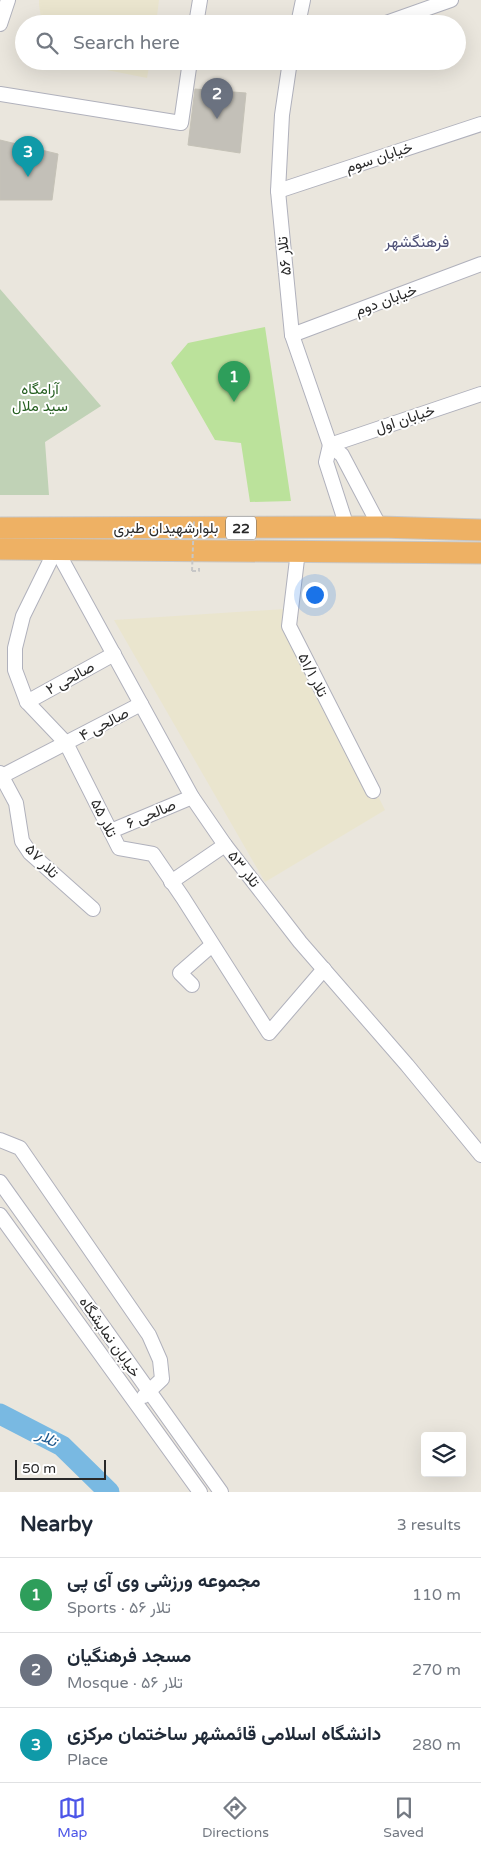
<!DOCTYPE html>
<meta charset="utf-8">
<style>
body{margin:0;font-family:"Varela Round",Vazirmatn,sans-serif;background:#f6f6f7;color:#1f2937}
.controls{position:absolute;right:15px;bottom:15px;display:grid;overflow:hidden;border-radius:5px;box-shadow:0 5px 20px #0002}
.controls button{width:45px;height:45px;display:grid;place-items:center;padding:0;border:0;border-bottom:1px solid #e0e1e3;background:#fff;color:#1f2937;font:25px sans-serif}
.scale{position:absolute;left:15px;bottom:12px;width:91px;box-sizing:border-box;padding-left:5px;border:2px solid #292929;border-top:0;font-size:14px;line-height:18px;white-space:nowrap;color:#292929;-webkit-text-stroke:4px #fff;paint-order:stroke}
.you{position:absolute;left:314px;top:594px;width:18px;height:18px;margin:-12px;border:4px solid #fff;border-radius:50%;background:#1a73e8;box-shadow:0 0 0 8px #1a73e833}
.badge{display:grid;place-items:center;width:32px;height:32px;border-radius:50%;background:#4c55e8;color:#fff;font-size:16px;font-weight:700}
.pin{position:absolute;translate:-50% -41px;filter:drop-shadow(0 1px 2px #0008)}
.pin::after{content:'';position:absolute;top:26px;width:18px;height:15px;background:inherit;clip-path:polygon(0 0,100% 0,50% 100%)}
.list{margin:0;padding:0;list-style:none}
h2{display:flex;justify-content:space-between;align-items:center;height:65px;margin:0;padding:0 20px;font-size:21px}
h2 small{font-size:16px;font-weight:400;color:#747a83}
.list li{display:grid;grid-template-columns:32px 1fr auto;gap:15px;align-items:center;box-sizing:border-box;height:75px;padding:0 20px;border-top:1px solid #e0e1e3}
.list b{display:block;font-size:19px;white-space:nowrap}
.list p{margin:0;font-size:16px;white-space:nowrap;color:#747a83}
.list em{font-size:16px;font-style:normal;color:#747a83}
.icon{flex:none;width:28px;height:28px;fill:none;stroke:currentColor;stroke-width:2;stroke-linecap:round;stroke-linejoin:round}
.map{position:relative;flex:none;width:481px;height:1492px;overflow:hidden}
.search{position:absolute;background:#fff;box-shadow:0 5px 20px #0002;left:15px;right:15px;top:15px;height:55px;display:flex;align-items:center;gap:12px;box-sizing:border-box;padding:0 18px;border-radius:28px;color:#747a83;font-size:19px}
.sheet{height:290px;background:#fff}
nav{display:flex;justify-content:space-around;align-items:center;box-sizing:border-box;height:70px;border-top:1px solid #e0e1e3;background:#fff;font-size:14px;color:#747a83}
nav a{display:grid;justify-items:center;gap:2px}
nav .on{color:#4c55e8}
.map>svg:first-child{display:block}
.education{fill:#eae5ce}
.cemetery{fill:#c0d2b6}
.pitch{fill:#bbe29b}
.lines{fill:none;stroke-linecap:round;stroke-linejoin:round}
.river{stroke:#79b9e2;stroke-width:21}
.building{fill:#c3c0b8;stroke:#c5c2b7}
.minor-casing{stroke:#b0b1bc;stroke-width:16}
.highway-casing{stroke:#c7c7c7;stroke-width:23}
.path{stroke:#c7c7c7;stroke-width:2;stroke-dasharray:4 2.5;stroke-linecap:butt}
.minor{stroke:#fff;stroke-width:14}
.highway{stroke:#eeb164;stroke-width:21}
.path-bridge{stroke:#c7c7c7;stroke-width:2;stroke-dasharray:4 2.5;stroke-linecap:butt}
.labels{text-anchor:middle;dominant-baseline:central;stroke-width:4;stroke-linejoin:round;paint-order:stroke}
.shield{fill:#fff;stroke:#696969;stroke-width:1}
.shield-label{font-size:14px;font-weight:bold;fill:#292929}
.street-label{font-size:15px;fill:#292929;stroke:#fff}
.park-label{font-size:15px;fill:#265f21;stroke:#fff}
.neighbourhood-label{font-size:16px;fill:#4e5076;stroke:#fff}
.water-label{font-size:16px;font-style:italic;fill:#1a578d;stroke:#fff}
</style>
<div class="map">
<svg width="481" height="1492" viewBox="0 0 481 1492">
<rect width="100%" height="100%" fill="#eae6dd"/>
<g class="education">
<path d="M39 0H159L156 24H42L39 5Z"/>
<path d="M62 61H150L147 78Z"/>
<path d="M285 609 385 810 265 882 114 620Z"/>
</g>
<path class="cemetery" d="M0 289 101 406 45 442 49 495H0Z"/>
<path class="pitch" d="M265 327 291 501 250 502 241 443 215 440 171 363 188 343Z"/>
<g class="lines">
<path class="river" d="M0 1414 62 1446 109 1492"/>
</g>
<g class="building">
<path d="M195 89 246 93 240 153 188 145Z"/>
<path d="M0 140 58 154 52 200H0Z"/>
</g>
<g class="lines">
<g class="minor-casing">
<g id="minor">
<path d="M0 24 8 0"/>
<path d="M196 24 200 0"/>
<path d="M298 24 303 0"/>
<path d="M383 24 451 0"/>
<path d="M290 61 282 115 278 191 292 335 330 445 342 455 380 527"/>
<path d="M0 94 181 123 190 61"/>
<path d="M278 191 481 124"/>
<path d="M292 335 481 264"/>
<path d="M330 445 481 394"/>
<path d="M330 445 326 462 347 527"/>
<path d="M56 549 192 797 225 845 300 942 407 1065 481 1155"/>
<path d="M56 549 23 616 15 648V670L27 702 66 743 119 848 153 854 183 898 269 1033 324 969"/>
<path d="M298 551 289 626 373 791"/>
<path d="M27 702 114 654"/>
<path d="M0 773 16 803 22 841 30 853 93 909"/>
<path d="M2 776 141 704"/>
<path d="M111 831 192 797"/>
<path d="M171 882 225 845"/>
<path d="M192 985 180 973 212 945"/>
<path d="M0 1140 20 1148 149 1335 160 1360 162 1379 144 1396"/>
<path d="M0 1182 221 1492"/>
<path d="M0 1215 200 1492"/>
</g>
</g>
<g class="highway-casing">
<g id="highway">
<path d="M0 528 380 527 481 530"/>
<path d="M0 549 481 553"/>
</g>
</g>
<path class="path" d="M192 571H199V568"/>
<use href="#minor" class="minor"/>
<use href="#highway" class="highway"/>
<path class="path-bridge" d="M192 571 194 519"/>
</g>
<g class="labels">
<rect class="shield" x="226" y="516.5" width="30" height="23" rx="4"/>
<g class="shield-label">
<text x="241" y="528">22</text>
</g>
<g class="street-label">
<text transform="translate(379 157) rotate(-18)">خیابان سوم</text>
<text transform="translate(284 256) rotate(-96)">تلار ۵۶</text>
<text transform="translate(386 300) rotate(-20)">خیابان دوم</text>
<text transform="translate(405 419) rotate(-18)">خیابان اول</text>
<text x="166" y="528">بلوارشهیدان طبری</text>
<text transform="translate(313 675) rotate(63)">تلار ۵۱/۱</text>
<text transform="translate(70 678) rotate(-29)">صالحی ۲</text>
<text transform="translate(104 724) rotate(-28)">صالحی ۴</text>
<text transform="translate(151 814) rotate(-23)">صالحی ۶</text>
<text transform="translate(104 818) rotate(64)">تلار ۵۵</text>
<text transform="translate(42 861) rotate(46)">تلار ۵۷</text>
<text transform="translate(244 869) rotate(52)">تلار ۵۳</text>
<text transform="translate(110 1337) rotate(55)">خیابان نمایشگاه</text>
</g>
<g class="park-label">
<text x="40" y="389">آرامگاه<tspan x="40" dy="17">سید ملال</tspan></text>
</g>
<g class="neighbourhood-label">
<text x="417" y="242">فرهنگشهر</text>
</g>
<g class="water-label">
<text transform="translate(47 1438) rotate(28)">تلار</text>
</g>
</g>
</svg>
<div class="controls">
<button><svg class="icon" aria-label="layers" viewBox="0 0 24 24"><path d="M12 4l9 5-9 5-9-5zM3 14l9 5 9-5"/></svg></button>
</div>
<div class="scale">50 m</div>
<div class="you"></div>
<div class="pin badge" style="left:234px;top:402px;background:#2e9e5b">1</div>
<div class="pin badge" style="left:217px;top:119px;background:#6b7280">2</div>
<div class="pin badge" style="left:28px;top:177px;background:#0f9aa8">3</div>
<div class="search"><svg class="icon" aria-label="search" viewBox="0 0 24 24"><circle cx="10" cy="10" r="6"/><path d="M15 15l6 6"/></svg>Search here</div>
</div>
<section class="sheet">
<h2>Nearby<small>3 results</small></h2>
<ul class="list">
<li><span class="badge" style="background:#2e9e5b">1</span><div><b>مجموعه ورزشی وی آی پی</b><p>Sports · تلار ۵۶</p></div><em>110 m</em></li>
<li><span class="badge" style="background:#6b7280">2</span><div><b>مسجد فرهنگیان</b><p>Mosque · تلار ۵۶</p></div><em>270 m</em></li>
<li><span class="badge" style="background:#0f9aa8">3</span><div><b>دانشگاه اسلامی قائمشهر ساختمان مرکزی</b><p>Place</p></div><em>280 m</em></li>
</ul>
</section>
<nav>
<a class="on"><svg class="icon" aria-label="map" viewBox="0 0 24 24"><path d="M3 6l6-2 6 2 6-2v14l-6 2-6-2-6 2zM9 4v14M15 6v14"/></svg>Map</a>
<a><svg class="icon" aria-label="directions" viewBox="0 0 24 24"><path d="M12 3l9 9-9 9-9-9zM9 14v-3h6M13 9l2 2-2 2"/></svg>Directions</a>
<a><svg class="icon" aria-label="saved" viewBox="0 0 24 24"><path d="M7 4h10v16l-5-4-5 4z"/></svg>Saved</a>
</nav>
